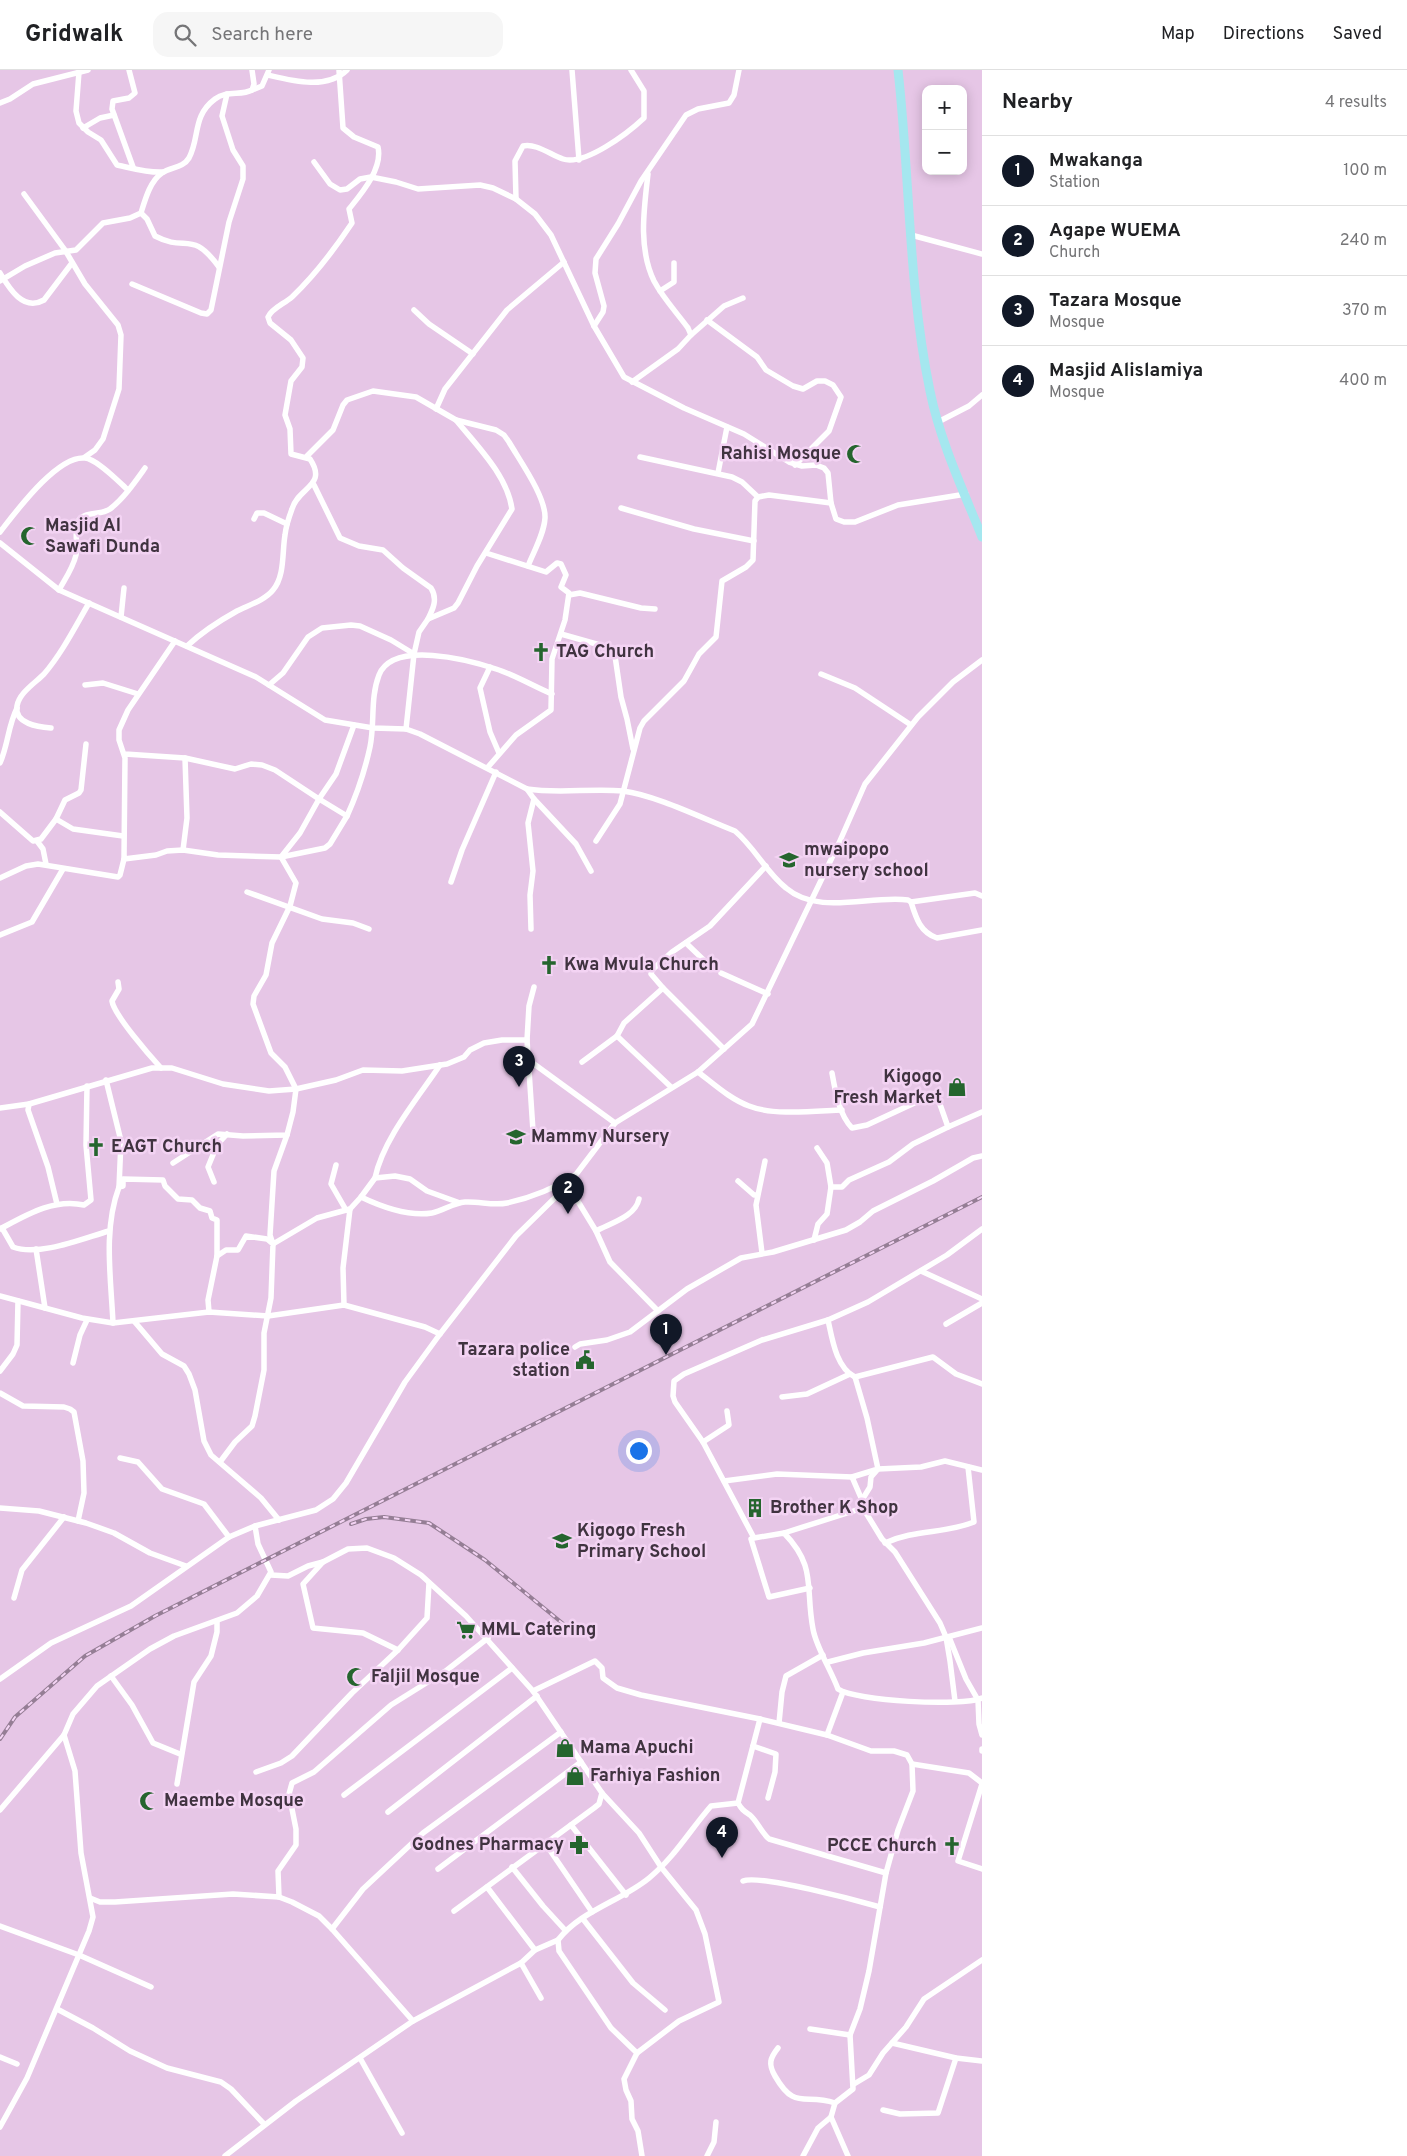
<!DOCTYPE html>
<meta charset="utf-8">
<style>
body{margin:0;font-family:Overpass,sans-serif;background:#f6f6f6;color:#202124}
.controls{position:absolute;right:15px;top:15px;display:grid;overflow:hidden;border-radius:10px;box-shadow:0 2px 12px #0003}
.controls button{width:45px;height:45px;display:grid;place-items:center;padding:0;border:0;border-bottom:1px solid #e0e0e0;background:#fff;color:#202124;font:25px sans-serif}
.you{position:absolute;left:638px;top:1380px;width:18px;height:18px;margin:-12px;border:4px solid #fff;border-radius:50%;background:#1a73e8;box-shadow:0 0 0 8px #1a73e833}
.badge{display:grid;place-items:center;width:32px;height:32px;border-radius:50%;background:#111827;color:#fff;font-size:16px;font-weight:700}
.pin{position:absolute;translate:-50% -41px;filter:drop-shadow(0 1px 2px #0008)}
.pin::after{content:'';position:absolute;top:26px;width:18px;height:15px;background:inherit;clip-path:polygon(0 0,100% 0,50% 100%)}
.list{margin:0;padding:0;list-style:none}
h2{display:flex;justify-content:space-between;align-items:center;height:65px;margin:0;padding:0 20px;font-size:21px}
h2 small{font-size:16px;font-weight:400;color:#757577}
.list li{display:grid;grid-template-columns:32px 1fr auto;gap:15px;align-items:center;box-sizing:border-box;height:70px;padding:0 20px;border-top:1px solid #e0e0e0}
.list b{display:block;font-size:19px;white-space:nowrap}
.list p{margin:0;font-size:16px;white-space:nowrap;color:#757577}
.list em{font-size:16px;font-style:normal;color:#757577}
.icon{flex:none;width:28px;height:28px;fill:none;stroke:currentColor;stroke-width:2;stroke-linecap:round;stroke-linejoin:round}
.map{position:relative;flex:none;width:982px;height:2086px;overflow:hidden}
header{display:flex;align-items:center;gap:30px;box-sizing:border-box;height:70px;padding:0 25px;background:#fff;border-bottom:1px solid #e0e0e0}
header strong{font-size:24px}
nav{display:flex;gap:28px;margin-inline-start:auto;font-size:18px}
.search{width:350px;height:45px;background:#f6f6f6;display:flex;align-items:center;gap:12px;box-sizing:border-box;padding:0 18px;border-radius:15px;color:#757577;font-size:19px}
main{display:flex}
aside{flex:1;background:#fff}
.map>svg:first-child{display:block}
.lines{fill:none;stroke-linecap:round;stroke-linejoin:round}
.minor{stroke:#fff;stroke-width:5.5}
.primary{stroke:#a5e7ef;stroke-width:9}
.rail-casing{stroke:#957e95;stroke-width:4}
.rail{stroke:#f3d3f3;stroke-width:2;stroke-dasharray:5.5;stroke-linecap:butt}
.labels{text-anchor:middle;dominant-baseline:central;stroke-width:5;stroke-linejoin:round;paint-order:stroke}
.poi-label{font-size:18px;font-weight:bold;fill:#403340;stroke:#f3d3f3;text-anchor:start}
</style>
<header>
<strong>Gridwalk</strong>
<div class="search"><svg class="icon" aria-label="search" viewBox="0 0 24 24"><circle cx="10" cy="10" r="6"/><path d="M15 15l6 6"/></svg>Search here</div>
<nav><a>Map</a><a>Directions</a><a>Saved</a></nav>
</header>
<main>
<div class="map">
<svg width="982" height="2086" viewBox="0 0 982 2086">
<rect width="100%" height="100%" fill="#e6c6e6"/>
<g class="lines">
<g class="minor">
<path d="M129 0 135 23 129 28 113 31 112 39 133 97"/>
<path d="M572 0 579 90"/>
<path d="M79 2 76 41 79 53 88 62 101 70 117 95C132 98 146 103 163 102"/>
<path d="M268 5C293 11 327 20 347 0"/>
<path d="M252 20 262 16 269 0"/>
<path d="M0 33 10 29 33 14 88 0"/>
<path d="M83 58 100 48 114 45"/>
<path d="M314 92 330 114 340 120 347 119 360 109 371 107 396 112 418 119 480 115 493 118 516 129 535 144 551 165 594 256 624 307 684 338 744 364 789 392 802 396 816 395 824 398 828 403 831 433 836 449 844 452H855L898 435 966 424"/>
<path d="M24 124 65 180 85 214 118 255 121 265 119 319 103 369 95 380 85 387"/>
<path d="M516 129 515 91 523 76C536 73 551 85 563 89 585 96 628 63 644 48V21L631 0"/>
<path d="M141 143 147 149 155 166C187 183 191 159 219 197"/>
<path d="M911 165 982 184"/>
<path d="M0 203C9 218 23 242 44 230L72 193"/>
<path d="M0 211 25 196 55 183 76 180 103 153 130 148 141 143C145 130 150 111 162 103 171 97 183 98 189 88 200 68 192 46 215 29 227 20 241 26 252 20L254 14 252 0"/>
<path d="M132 214 201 243 207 244 211 240 229 152 243 109V96L233 80 222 46 227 24"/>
<path d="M660 221 674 212V193"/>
<path d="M414 240 429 254 473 284"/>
<path d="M707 250 757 287 766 300 793 316 803 319 817 311H825L833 315 841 327 829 361 795 395"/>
<path d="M594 256 603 242 604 236 595 203 596 189 618 154 641 111 686 45 698 39 729 33 734 25 739 0"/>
<path d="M691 265 724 236 743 228"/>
<path d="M632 312 678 279 691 265 688 258C677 243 663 228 654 211 638 178 644 139 648 104"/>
<path d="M436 339 445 319 507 240 564 192"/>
<path d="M938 352 969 336 982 325"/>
<path d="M307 386 333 360 343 335 347 330 373 321 416 327 456 350 496 360 504 365 509 372C520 391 546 427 545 448 544 464 534 481 528 496"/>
<path d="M640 387 732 407 742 412 758 427"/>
<path d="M718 403 727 357"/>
<path d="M314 415 340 468 359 476 383 480 403 498 431 518C438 529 433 539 428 549"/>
<path d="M621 438 694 459 754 471"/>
<path d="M254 449 257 443H264L287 454"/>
<path d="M0 462C15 443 57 385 85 388 97 389 119 412 128 420"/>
<path d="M0 473 59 520 256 607 325 650 373 658 406 659 420 664 527 719C559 724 591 718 623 721 655 725 704 749 735 761 755 778 766 802 786 818 819 846 869 825 908 830L911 832C916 848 920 862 937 868L982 860"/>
<path d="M486 483 546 502 557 493 561 494 566 505 561 517 569 523 565 550 552 589 551 640 516 665 488 697"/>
<path d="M59 520C65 509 73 498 76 485 78 475 74 458 78 451 86 440 100 446 110 439 124 428 135 412 145 398"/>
<path d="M569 525 580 523 641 538 655 539"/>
<path d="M121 547 124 518"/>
<path d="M561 564 614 579 621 627 627 649 633 679"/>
<path d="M187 576C202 562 219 551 237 541 249 535 265 530 273 520 285 506 282 482 285 465 286 456 289 447 292 439 298 417 328 416 310 389L291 384 290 359 285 345 291 311 302 297 303 288 291 270 270 253 268 247C272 238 284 234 292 227 315 205 334 180 352 153L349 139C361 124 383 99 378 77L354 67 343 58 339 0"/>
<path d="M490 597 480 618 490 662 499 683"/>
<path d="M821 604 855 618 911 655"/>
<path d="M85 615 103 613 138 624"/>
<path d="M269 615 283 603 308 567 322 558 351 555 360 556 391 570 414 584"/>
<path d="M51 658C39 657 14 654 17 636 19 623 35 613 44 604 62 583 75 557 89 533"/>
<path d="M406 659 414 584 419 562 428 549 454 538 458 533 477 496 512 439C507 405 477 376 456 350"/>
<path d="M125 684 185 688 235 699 251 694 262 695 275 700 319 729 300 763 281 787 218 785 183 780 167 781 156 785 124 789 125 688 119 670V660L128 640 175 571"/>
<path d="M0 693C8 675 8 656 17 638"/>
<path d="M527 719 534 729 528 753 533 801 530 825 531 859"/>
<path d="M534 729 576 774 591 801"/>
<path d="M0 742 33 771 41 769 56 749 65 730 79 723 81 720 86 674"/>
<path d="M347 746C357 724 365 700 370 677 375 653 370 628 379 605 393 570 469 590 496 599 515 605 533 616 552 624"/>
<path d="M56 749 73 759 123 766"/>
<path d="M37 771 43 779 46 794"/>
<path d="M596 771 620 734 640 658 644 651 684 611 699 584 716 567 722 511 746 497 753 490 755 431 758 427 769 425 831 433"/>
<path d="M183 780 187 748 185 688"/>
<path d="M0 808 26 796 38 794 118 807 120 805 124 789"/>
<path d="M451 812 462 780 496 702"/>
<path d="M247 822 322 849 353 853 369 859"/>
<path d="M911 832 975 823 982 826"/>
<path d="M0 865 32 852 63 799"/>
<path d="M686 873 711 897"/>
<path d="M721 903 768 924"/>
<path d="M118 912 119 919 112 931C114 945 150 986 161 998"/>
<path d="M663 918 724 979"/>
<path d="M617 966 671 1017"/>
<path d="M530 991 615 1053"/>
<path d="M582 992 617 966 624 953 663 918 651 904 652 900 672 882 710 856 766 796"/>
<path d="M698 1002C714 1014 730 1029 749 1036 774 1046 816 1041 842 1040"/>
<path d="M832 1003C835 1020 839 1045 852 1058L867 1055 936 1023 948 1057 982 1042"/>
<path d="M106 1010 121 1071 119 1117"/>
<path d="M29 1034 28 1040 48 1097 57 1134"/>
<path d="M0 1038 29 1034 152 998H172L223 1014 269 1021 296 1019 336 1010 363 1000 402 1001 447 994 464 987 470 980 484 973 502 970H527"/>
<path d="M533 1061 527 970 529 936 534 917"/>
<path d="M287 1065 274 1101 270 1165 273 1174 317 1148 350 1139"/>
<path d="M817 1078 827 1093 831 1117"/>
<path d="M173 1093 218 1064 243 1066 287 1065 293 1042 296 1019 285 997 271 983 253 934 254 926 266 905 272 873 290 836 296 813 281 787 325 778 330 774 347 746 319 729 336 704 354 655"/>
<path d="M336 1095 331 1114 346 1140"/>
<path d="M375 1108C383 1069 418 1028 440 995"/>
<path d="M738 1111 754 1125H757"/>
<path d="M214 1112 208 1097 217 1075 227 1064"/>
<path d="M568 1115 596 1161 610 1192 658 1241"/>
<path d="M460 1133 427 1121 410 1109 395 1106 375 1108 361 1127C382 1137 408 1147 432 1143 443 1141 453 1133 465 1132 479 1131 493 1136 507 1133 530 1128 555 1118 575 1105"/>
<path d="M2 1158 13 1177C39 1187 84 1168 109 1161"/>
<path d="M0 1159C26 1145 54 1128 84 1135L91 1130 86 1075 87 1016"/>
<path d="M982 1159 947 1185 868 1232 828 1250 762 1270 684 1304 674 1311 673 1326 675 1332 703 1372 754 1468 784 1463C817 1497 805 1517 813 1559 816 1577 831 1600 838 1619 855 1631 962 1637 982 1628"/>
<path d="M596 1161C611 1153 635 1147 639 1129"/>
<path d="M814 1170 818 1154 827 1144 831 1117H842L849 1110 889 1092 913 1074 948 1057"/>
<path d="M36 1179 45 1238"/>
<path d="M762 1183 756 1135 765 1091"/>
<path d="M921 1201 982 1229"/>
<path d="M0 1226 82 1248 113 1253 209 1242 268 1246 344 1235 425 1257 440 1264"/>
<path d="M344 1235 343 1198 350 1139 361 1127"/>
<path d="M209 1242 208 1230 217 1186 226 1180H238L246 1166 267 1169 273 1174 271 1228 264 1263V1300L255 1346 252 1356 235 1372 220 1392"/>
<path d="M828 1250C832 1268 836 1298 855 1307L933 1287 956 1304 982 1314"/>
<path d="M134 1251 162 1284 184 1296 189 1304 195 1320 204 1371 211 1385 261 1428 279 1450"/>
<path d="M113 1253C111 1208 103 1160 119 1117L123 1116V1109L163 1110 165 1116 178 1129 192 1130 200 1138 210 1141 212 1148 217 1150V1186"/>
<path d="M946 1254 982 1233"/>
<path d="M575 1277 580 1274 607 1270 630 1262 687 1219 741 1188 773 1182 846 1160 860 1152 873 1141 933 1111 973 1088 982 1086"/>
<path d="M73 1293 80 1265 87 1250"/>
<path d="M0 1301 13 1284 17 1275 18 1231"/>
<path d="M855 1307 867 1348 878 1399"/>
<path d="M0 1323 23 1336 64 1337 70 1339 74 1342 83 1391 84 1423 78 1451"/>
<path d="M782 1327 807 1324 850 1304"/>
<path d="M703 1372 729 1355 727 1341"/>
<path d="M120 1388 138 1392 162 1419 204 1434 229 1467"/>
<path d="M852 1407 862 1430"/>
<path d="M724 1411 777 1404 852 1407 875 1400"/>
<path d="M0 1438 39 1441 86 1453 114 1463 150 1483 186 1496"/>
<path d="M784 1463 863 1438"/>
<path d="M751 1469 769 1527 810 1518"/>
<path d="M885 1473C915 1459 945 1464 974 1452L968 1397"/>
<path d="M323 1492 303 1514 313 1558 363 1563 398 1580"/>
<path d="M271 1505 288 1506 308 1496 323 1492 348 1479 367 1478 394 1488 421 1505 466 1546 533 1621 602 1723 639 1763 661 1797 696 1840 705 1864 719 1932 679 1951 637 1983"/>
<path d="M14 1528 22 1500 64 1447"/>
<path d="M949 1567 966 1609 978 1630 979 1654 982 1665"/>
<path d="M828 1592 863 1583 924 1573 982 1558"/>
<path d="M111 1606 132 1635 153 1673 180 1684"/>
<path d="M0 1609 51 1573 131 1536 229 1467 255 1456 316 1440 333 1429 346 1413 405 1312 440 1264 516 1166 568 1115 615 1053 698 1002 752 954 839 773 865 714 918 647 953 612 982 590"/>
<path d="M533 1621 595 1591 602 1598 603 1608 617 1618 641 1625 760 1649 827 1665 871 1681H894L907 1685 912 1694 969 1703 982 1713"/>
<path d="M955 1631 950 1591 946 1567 940 1553 895 1482 882 1469 863 1438 862 1430 870 1417 871 1407 878 1399 921 1397 945 1391 982 1400"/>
<path d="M779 1653 782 1622 786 1606 823 1585"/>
<path d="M827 1665 843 1622"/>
<path d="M753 1676 776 1684 775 1702 768 1728"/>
<path d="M982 1679V1681"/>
<path d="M256 1702 281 1693 292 1686 352 1623 398 1580 427 1548 429 1513"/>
<path d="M177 1714 194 1612 211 1586 217 1562V1551"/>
<path d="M982 1714 958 1791 982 1799"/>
<path d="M344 1725 512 1598"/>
<path d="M738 1733C742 1740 744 1741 750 1745 757 1751 761 1762 769 1769L886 1803"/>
<path d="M0 1740 64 1665 73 1644 97 1616 150 1579 174 1566 237 1543 257 1526 271 1502 258 1474 255 1456"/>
<path d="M388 1742 537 1626"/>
<path d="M571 1755 626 1825"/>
<path d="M545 1773 592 1842"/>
<path d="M512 1797 543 1836 565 1860"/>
<path d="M438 1799 581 1692"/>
<path d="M743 1811C759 1804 859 1831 880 1837"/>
<path d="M487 1817 535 1880"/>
<path d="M279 1827 278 1801 296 1775V1759L289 1724 292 1713 314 1702 391 1635 447 1600 488 1568"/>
<path d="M90 1828 100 1832H115L233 1824 279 1827 292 1832 319 1846 332 1859 413 1951 296 2031 225 2086"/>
<path d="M454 1841 594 1738 599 1734 602 1723"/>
<path d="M583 1849 633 1913 665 1940"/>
<path d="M0 1856 79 1885 151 1917"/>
<path d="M332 1859 363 1819 423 1763 561 1662"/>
<path d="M521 1893 541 1928"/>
<path d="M57 1939 93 1958 130 1981 167 1998 221 2012 231 2019 264 2054"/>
<path d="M413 1951 521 1893 535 1880 558 1870"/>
<path d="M810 1959 850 1965"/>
<path d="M892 1973 956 1988 982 1991"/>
<path d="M778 1978C770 1988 768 1994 775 2006 795 2041 804 2023 835 2033"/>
<path d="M0 1987 17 1994"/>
<path d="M360 1988 402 2063"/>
<path d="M854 2014 869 2005 883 1983 906 1957 924 1929 982 1890"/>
<path d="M883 2040 900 2044 938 2043 956 1988"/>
<path d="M831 2047 848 2086"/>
<path d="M0 2057 27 2008 89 1861 93 1847 81 1783 75 1701 64 1665"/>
<path d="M642 2086 638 2061 632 2049 631 2031 626 2020 624 2009 637 1983 611 1958 559 1881 558 1870C580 1841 621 1831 649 1808 674 1788 690 1760 711 1736L738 1733 760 1649"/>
<path d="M707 2086 714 2072 716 2052"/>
<path d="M803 2086 818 2058 831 2047 835 2033 853 2019 850 1965 860 1939 869 1901 886 1803 898 1760 913 1721 912 1694"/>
</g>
<path class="primary" d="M898 0C910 106 908 216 930 321 940 371 963 420 982 467"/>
<g class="rail-casing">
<g id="rail">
<path d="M351 1454 366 1449 384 1447 429 1453 485 1490 572 1561"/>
<path d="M0 1669 15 1647 85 1586 155 1546 982 1127"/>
</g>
</g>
<use href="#rail" class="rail"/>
</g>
<defs>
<g id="mosque-bare" transform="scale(1.5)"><path d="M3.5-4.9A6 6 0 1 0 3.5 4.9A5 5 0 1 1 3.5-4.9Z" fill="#25652e" stroke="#f3d3f3" stroke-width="2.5" paint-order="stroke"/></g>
<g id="church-bare" transform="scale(1.5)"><path d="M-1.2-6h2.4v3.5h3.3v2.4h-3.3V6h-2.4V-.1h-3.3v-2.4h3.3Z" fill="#25652e" stroke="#f3d3f3" stroke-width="2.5" paint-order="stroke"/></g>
<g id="school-bare" transform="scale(1.5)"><path d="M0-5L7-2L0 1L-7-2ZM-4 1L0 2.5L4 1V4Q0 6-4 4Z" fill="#25652e" stroke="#f3d3f3" stroke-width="2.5" paint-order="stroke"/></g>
<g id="shop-bare" transform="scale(1.5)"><path d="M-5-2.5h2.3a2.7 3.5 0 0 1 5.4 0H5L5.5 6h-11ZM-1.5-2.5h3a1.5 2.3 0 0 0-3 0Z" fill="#25652e" stroke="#f3d3f3" stroke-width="2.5" paint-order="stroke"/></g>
<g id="civic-bare" transform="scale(1.5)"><path d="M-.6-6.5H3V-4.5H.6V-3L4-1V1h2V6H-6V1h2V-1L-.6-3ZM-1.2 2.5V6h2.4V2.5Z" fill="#25652e" stroke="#f3d3f3" stroke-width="2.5" paint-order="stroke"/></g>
<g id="building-bare" transform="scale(1.5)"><path d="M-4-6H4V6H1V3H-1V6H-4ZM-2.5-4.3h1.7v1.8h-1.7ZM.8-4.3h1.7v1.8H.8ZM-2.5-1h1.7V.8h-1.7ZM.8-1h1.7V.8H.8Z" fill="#25652e" stroke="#f3d3f3" stroke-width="2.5" paint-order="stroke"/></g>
<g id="supermarket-bare" transform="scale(1.5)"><path d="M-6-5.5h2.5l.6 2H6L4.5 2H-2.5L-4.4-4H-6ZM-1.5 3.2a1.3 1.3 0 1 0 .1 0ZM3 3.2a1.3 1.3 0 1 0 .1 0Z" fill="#25652e" stroke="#f3d3f3" stroke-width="2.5" paint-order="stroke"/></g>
<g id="pharmacy-bare" transform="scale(1.5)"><path d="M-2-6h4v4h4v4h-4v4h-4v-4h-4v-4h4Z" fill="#25652e" stroke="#f3d3f3" stroke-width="2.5" paint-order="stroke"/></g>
</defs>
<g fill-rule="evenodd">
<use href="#mosque-bare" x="856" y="384"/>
<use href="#mosque-bare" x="30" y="466"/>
<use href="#church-bare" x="541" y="582"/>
<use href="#school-bare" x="789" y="790"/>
<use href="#church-bare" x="549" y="895"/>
<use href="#shop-bare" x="957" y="1017"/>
<use href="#school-bare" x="516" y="1067"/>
<use href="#church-bare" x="96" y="1077"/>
<use href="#civic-bare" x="585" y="1290"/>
<use href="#building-bare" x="755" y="1438"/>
<use href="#school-bare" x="562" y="1471"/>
<use href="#supermarket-bare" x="466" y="1560"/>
<use href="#mosque-bare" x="356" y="1607"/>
<use href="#shop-bare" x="565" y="1678"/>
<use href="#shop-bare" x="575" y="1706"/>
<use href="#mosque-bare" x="149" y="1731"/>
<use href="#pharmacy-bare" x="579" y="1775"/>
<use href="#church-bare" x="952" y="1776"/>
</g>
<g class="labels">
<g class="poi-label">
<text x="841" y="384" text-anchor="end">Rahisi Mosque</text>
<text x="45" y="456">Masjid Al<tspan x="45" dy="21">Sawafi Dunda</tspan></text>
<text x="556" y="582">TAG Church</text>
<text x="804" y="780">mwaipopo<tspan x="804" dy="21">nursery school</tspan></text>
<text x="564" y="895">Kwa Mvula Church</text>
<text x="942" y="1007" text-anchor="end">Kigogo<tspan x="942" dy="21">Fresh Market</tspan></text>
<text x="531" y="1067">Mammy Nursery</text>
<text x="111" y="1077">EAGT Church</text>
<text x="570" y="1280" text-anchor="end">Tazara police<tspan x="570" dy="21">station</tspan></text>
<text x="770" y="1438">Brother K Shop</text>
<text x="577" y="1461">Kigogo Fresh<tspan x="577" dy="21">Primary School</tspan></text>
<text x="481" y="1560">MML Catering</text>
<text x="371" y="1607">Faljil Mosque</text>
<text x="580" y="1678">Mama Apuchi</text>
<text x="590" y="1706">Farhiya Fashion</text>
<text x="164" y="1731">Maembe Mosque</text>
<text x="564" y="1775" text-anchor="end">Godnes Pharmacy</text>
<text x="937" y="1776" text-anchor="end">PCCE Church</text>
</g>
</g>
</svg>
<div class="controls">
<button>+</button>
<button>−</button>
</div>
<div class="you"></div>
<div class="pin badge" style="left:666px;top:1285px">1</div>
<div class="pin badge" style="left:568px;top:1144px">2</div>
<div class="pin badge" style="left:519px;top:1017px">3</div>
<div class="pin badge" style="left:722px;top:1788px">4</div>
</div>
<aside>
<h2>Nearby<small>4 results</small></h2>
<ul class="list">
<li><span class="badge">1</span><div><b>Mwakanga</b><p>Station</p></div><em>100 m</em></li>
<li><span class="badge">2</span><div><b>Agape WUEMA</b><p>Church</p></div><em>240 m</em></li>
<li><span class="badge">3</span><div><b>Tazara Mosque</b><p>Mosque</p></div><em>370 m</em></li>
<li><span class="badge">4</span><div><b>Masjid Alislamiya</b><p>Mosque</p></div><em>400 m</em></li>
</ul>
</aside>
</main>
